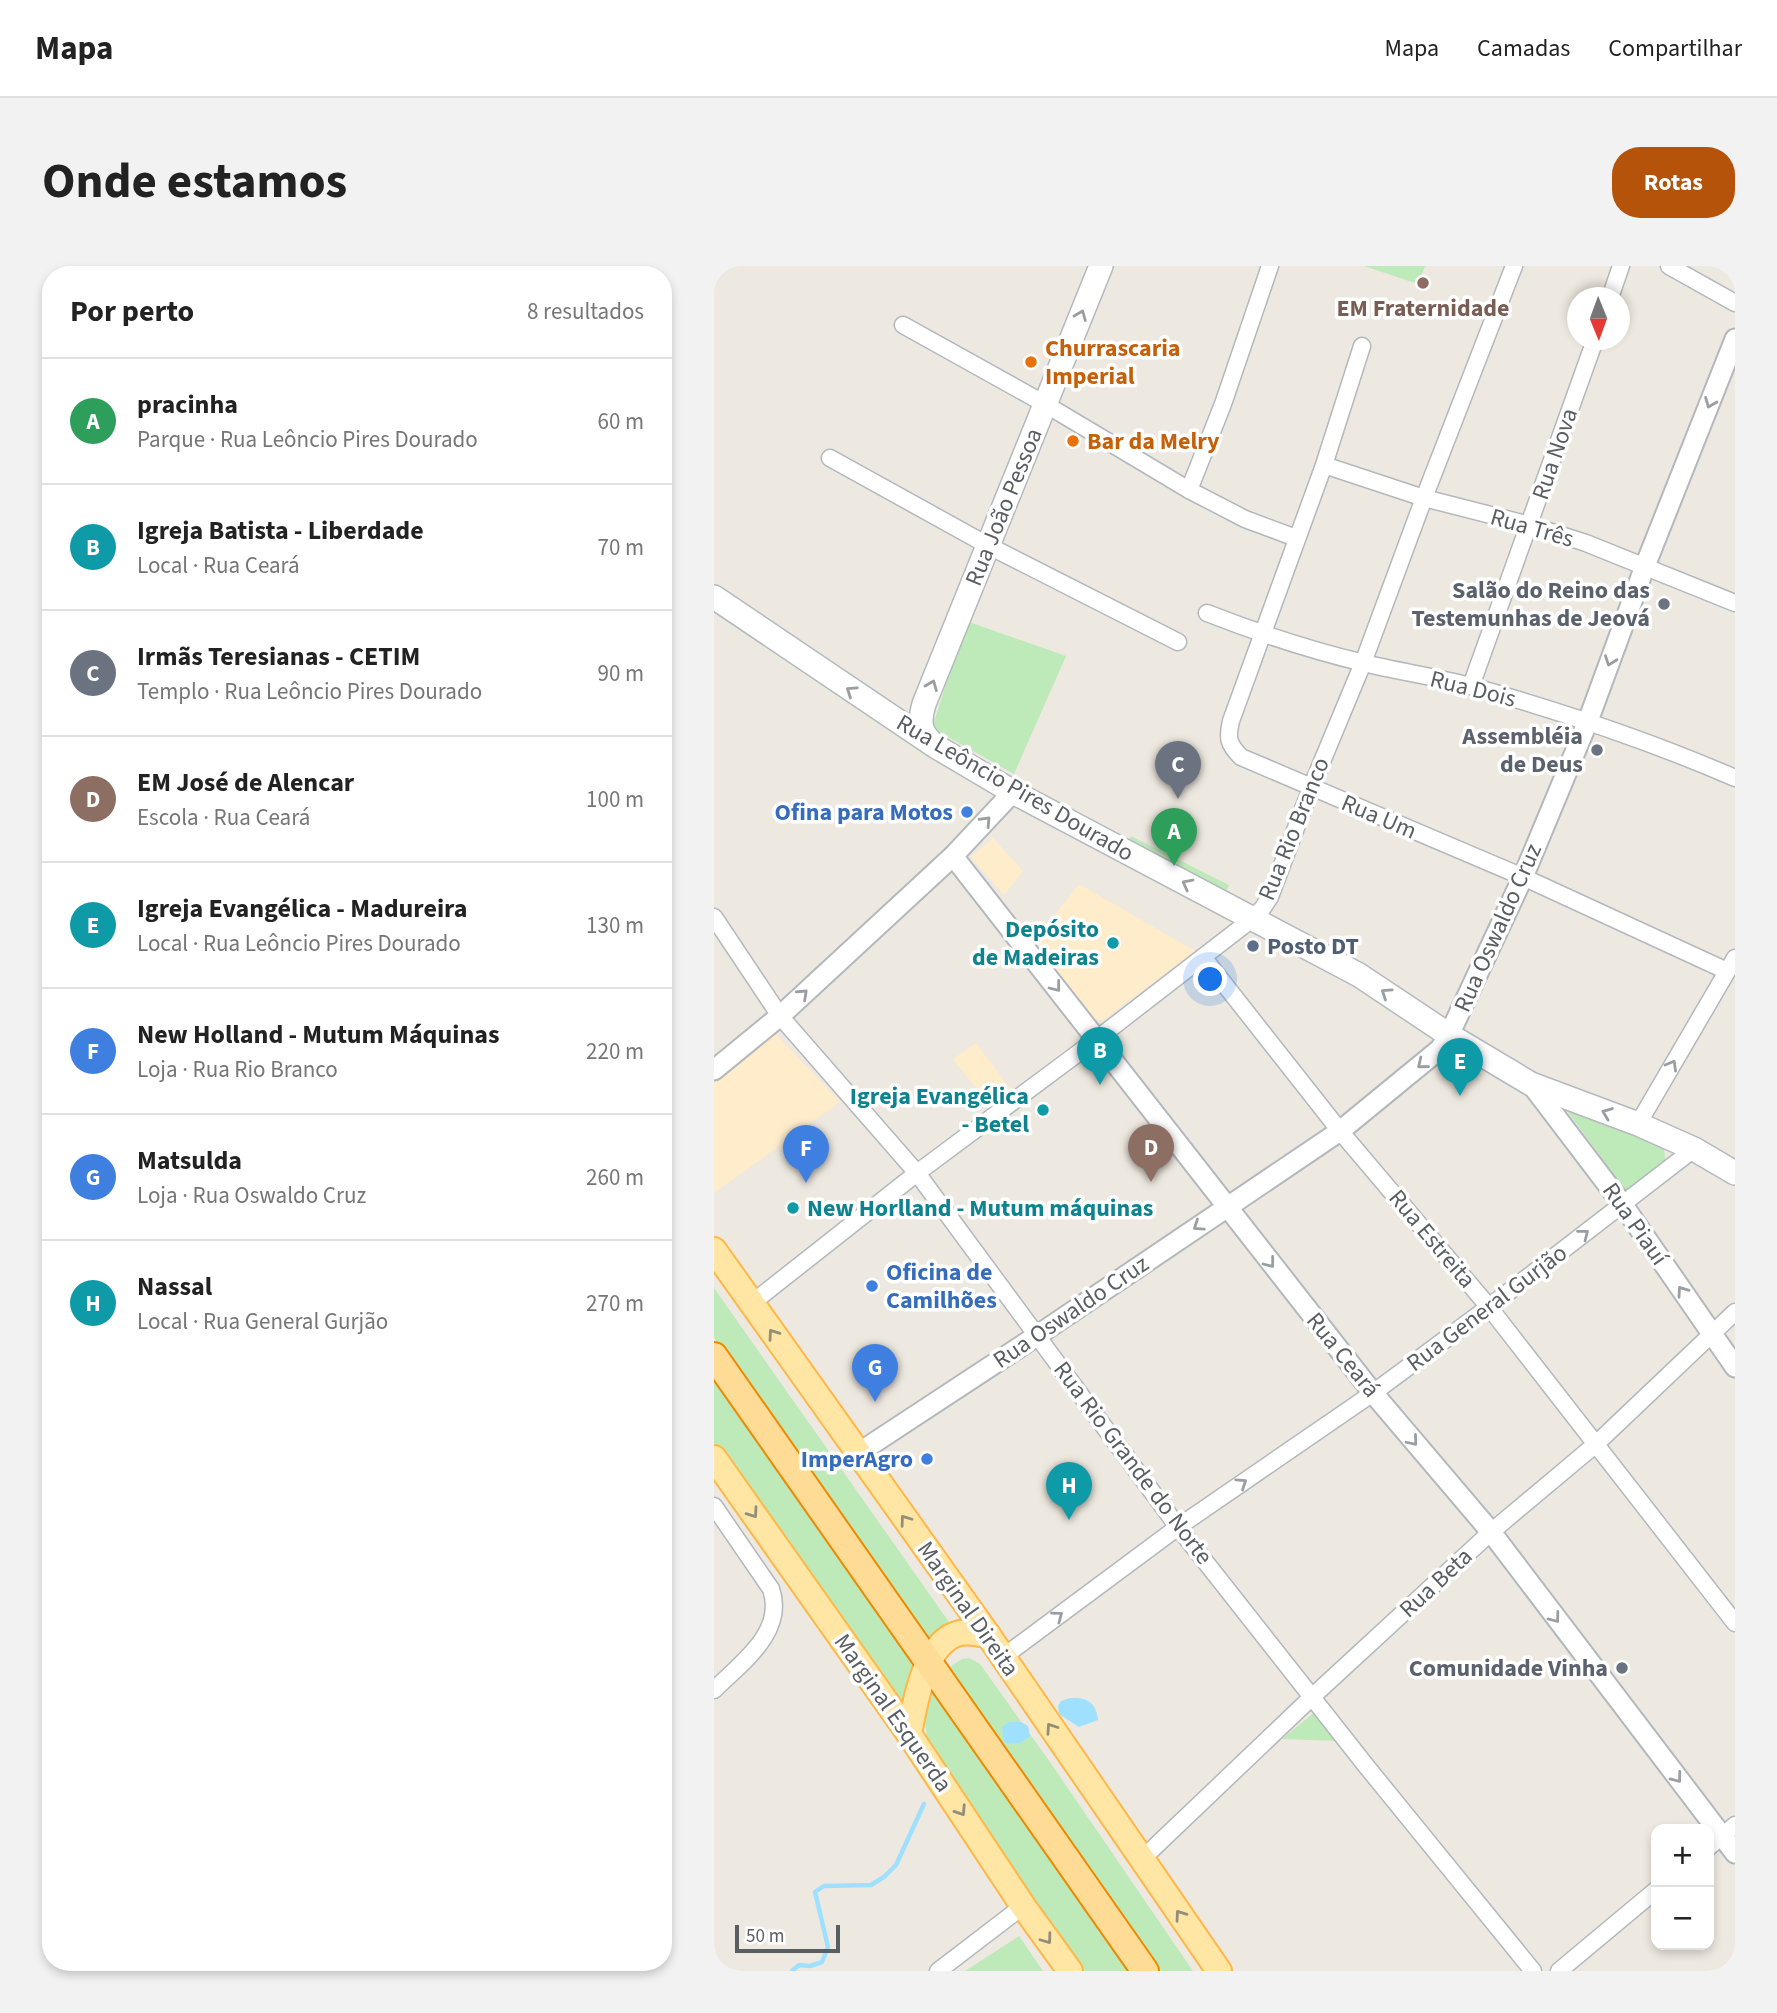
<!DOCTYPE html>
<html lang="pt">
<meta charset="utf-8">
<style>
body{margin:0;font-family:"Source Sans 3",sans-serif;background:#f2f2f2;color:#222}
.controls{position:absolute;right:21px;bottom:21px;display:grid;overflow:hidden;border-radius:14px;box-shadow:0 4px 10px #0003}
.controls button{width:63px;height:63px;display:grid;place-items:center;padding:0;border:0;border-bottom:2px solid #e0e0e0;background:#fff;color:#222;font:35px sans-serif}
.compass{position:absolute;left:853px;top:21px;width:63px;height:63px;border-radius:50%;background:#fff;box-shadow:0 4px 10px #0003;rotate:179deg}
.scale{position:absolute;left:21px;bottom:18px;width:105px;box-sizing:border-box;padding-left:7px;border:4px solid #595e63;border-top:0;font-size:19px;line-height:24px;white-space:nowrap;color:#595e63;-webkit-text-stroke:5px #fff;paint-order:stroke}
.you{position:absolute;left:497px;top:714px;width:24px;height:24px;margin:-18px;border:5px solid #fff;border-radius:50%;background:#1a73e8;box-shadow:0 0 0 10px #1a73e833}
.badge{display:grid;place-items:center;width:46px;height:46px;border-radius:50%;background:#b45309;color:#fff;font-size:23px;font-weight:700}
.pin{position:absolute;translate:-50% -58px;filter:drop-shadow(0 2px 4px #0008)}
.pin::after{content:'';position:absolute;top:37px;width:24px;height:21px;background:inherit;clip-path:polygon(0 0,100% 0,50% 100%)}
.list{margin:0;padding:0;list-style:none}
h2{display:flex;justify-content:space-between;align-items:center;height:91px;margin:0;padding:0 28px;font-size:30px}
h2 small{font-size:23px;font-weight:400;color:#767676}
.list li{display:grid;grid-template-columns:46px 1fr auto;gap:21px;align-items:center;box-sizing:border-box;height:126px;padding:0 28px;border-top:2px solid #e0e0e0}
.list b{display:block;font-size:26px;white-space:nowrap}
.list p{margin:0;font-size:23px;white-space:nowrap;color:#767676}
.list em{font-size:23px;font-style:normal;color:#767676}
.map{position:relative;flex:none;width:1021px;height:1705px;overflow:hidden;border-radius:28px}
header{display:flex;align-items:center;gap:42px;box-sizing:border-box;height:98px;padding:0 35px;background:#fff;border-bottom:2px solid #e0e0e0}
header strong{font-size:33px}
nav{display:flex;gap:38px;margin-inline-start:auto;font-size:24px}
.intro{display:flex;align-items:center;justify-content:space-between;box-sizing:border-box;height:168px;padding:0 42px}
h1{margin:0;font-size:49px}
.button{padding:18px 32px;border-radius:28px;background:#b45309;color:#fff;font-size:24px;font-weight:700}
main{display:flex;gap:42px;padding:0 42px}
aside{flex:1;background:#fff;border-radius:28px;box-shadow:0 4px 10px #0003}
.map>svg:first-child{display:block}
.green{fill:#bee9b9}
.sand{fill:#feeccb}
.water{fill:#9fe0ff}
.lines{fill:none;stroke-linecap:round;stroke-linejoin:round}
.stream{stroke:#9fe0ff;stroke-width:4.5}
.minor-casing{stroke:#b3b8bd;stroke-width:19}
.tertiary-casing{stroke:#b3b8bd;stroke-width:23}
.secondary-casing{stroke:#b4b9bf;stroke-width:26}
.primary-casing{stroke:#ffb748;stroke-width:28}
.trunk-casing{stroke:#ee8900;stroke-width:30}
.minor{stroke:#fff;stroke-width:16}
.tertiary{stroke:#fff;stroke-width:19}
.secondary{stroke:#fff;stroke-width:23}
.primary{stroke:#ffe6a4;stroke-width:24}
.trunk{stroke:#ffdc95;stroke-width:26}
.oneway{stroke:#9b9ea1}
.oneway2{stroke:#938e7a}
.education-dot{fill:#8d6e63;stroke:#fff;stroke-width:2.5}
.food-dot{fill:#e8710a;stroke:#fff;stroke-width:2.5}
.worship-dot{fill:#6b7280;stroke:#fff;stroke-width:2.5}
.shop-dot{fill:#3f7fe0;stroke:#fff;stroke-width:2.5}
.culture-dot{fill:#0f9aa8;stroke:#fff;stroke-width:2.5}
.service-dot{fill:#5c6f8a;stroke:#fff;stroke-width:2.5}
.labels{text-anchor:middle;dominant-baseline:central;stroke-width:7;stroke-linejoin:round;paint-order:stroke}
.education-label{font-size:24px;font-weight:bold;fill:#785e54;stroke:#fff}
.food-label{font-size:24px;font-weight:bold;fill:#c56008;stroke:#fff;text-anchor:start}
.street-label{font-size:24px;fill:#595e63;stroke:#fff}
.worship-label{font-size:24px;font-weight:bold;fill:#5b616d;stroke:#fff;text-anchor:end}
.shop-label{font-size:24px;font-weight:bold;fill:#366cbe;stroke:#fff;text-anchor:end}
.culture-label{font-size:24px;font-weight:bold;fill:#0d838f;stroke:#fff;text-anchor:end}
.service-label{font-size:24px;font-weight:bold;fill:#4e5e75;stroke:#fff;text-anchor:start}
</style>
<header>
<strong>Mapa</strong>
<nav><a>Mapa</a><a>Camadas</a><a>Compartilhar</a></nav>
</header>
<div class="intro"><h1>Onde estamos</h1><a class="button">Rotas</a></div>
<main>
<aside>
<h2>Por perto<small>8 resultados</small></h2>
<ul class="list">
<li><span class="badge" style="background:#2e9e5b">A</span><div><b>pracinha</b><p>Parque · Rua Leôncio Pires Dourado</p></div><em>60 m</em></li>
<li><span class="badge" style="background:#0f9aa8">B</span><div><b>Igreja Batista - Liberdade</b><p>Local · Rua Ceará</p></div><em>70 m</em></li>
<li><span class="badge" style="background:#6b7280">C</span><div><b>Irmãs Teresianas - CETIM</b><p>Templo · Rua Leôncio Pires Dourado</p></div><em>90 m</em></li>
<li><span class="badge" style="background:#8d6e63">D</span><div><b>EM José de Alencar</b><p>Escola · Rua Ceará</p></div><em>100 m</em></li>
<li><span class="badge" style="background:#0f9aa8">E</span><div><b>Igreja Evangélica - Madureira</b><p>Local · Rua Leôncio Pires Dourado</p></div><em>130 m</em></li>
<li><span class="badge" style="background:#3f7fe0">F</span><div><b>New Holland - Mutum Máquinas</b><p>Loja · Rua Rio Branco</p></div><em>220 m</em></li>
<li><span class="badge" style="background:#3f7fe0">G</span><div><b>Matsulda</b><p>Loja · Rua Oswaldo Cruz</p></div><em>260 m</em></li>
<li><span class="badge" style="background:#0f9aa8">H</span><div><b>Nassal</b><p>Local · Rua General Gurjão</p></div><em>270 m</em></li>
</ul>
</aside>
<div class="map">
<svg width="1021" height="1705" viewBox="0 0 1021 1705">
<rect width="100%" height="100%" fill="#eee9e0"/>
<g class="green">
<path d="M650 0H711L704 18Z"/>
<path d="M252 355 352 390 300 508 218 462Z"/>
<path d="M417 570 515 619 509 634 411 583Z"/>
<path d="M848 838 949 878 952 897 913 926Z"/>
<path d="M0 1022 235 1356 225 1363 217 1375 213 1374 0 1072Z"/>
<path d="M0 1112 202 1399 188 1446 0 1177Z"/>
<path d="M255 1392 266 1398 338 1499 479 1705H447L234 1402 248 1393Z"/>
<path d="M218 1422 418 1705H371L214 1479 210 1448Z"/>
<path d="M602 1445 625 1475 568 1473Z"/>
<path d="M305 1670 329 1705H251Z"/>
</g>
<g class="sand">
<path d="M279 572 309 605 290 629 257 591Z"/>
<path d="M365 618 481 685 388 755 377 752 321 674Z"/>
<path d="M60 766 126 836 0 927V817Z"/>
<path d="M262 777 297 824 276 840 239 793Z"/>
</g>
<g class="water">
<path d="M356 1432C373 1431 382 1436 384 1454L365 1461 345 1448 344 1440 347 1435Z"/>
<path d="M296 1456H307L314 1460 316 1470C307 1478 302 1479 290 1476L288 1461Z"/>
</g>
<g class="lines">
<path class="stream" d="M78 1705 85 1699 96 1700 108 1696 114 1681 101 1626 110 1620 157 1619 170 1611 182 1599 210 1538"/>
<g class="minor-casing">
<g id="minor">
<path d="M955 0 1021 37"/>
<path d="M896 32 907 0"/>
<path d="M189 59 331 138 475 224 531 253 582 272"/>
<path d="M648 80 610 199 517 455C513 472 514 478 527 491L809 611 1013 705"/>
<path d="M116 192 275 280 464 376"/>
<path d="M610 199 710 232 816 259 872 277 1021 337"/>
<path d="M475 224 509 138 556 0"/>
<path d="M493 347C544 367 596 384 650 397 686 406 724 411 760 421 849 446 936 475 1021 512"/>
<path d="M757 420 881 74"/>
<path d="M0 651 66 750 203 907 464 1261 653 1501 819 1705"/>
<path d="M489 691 626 865 775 1041 1021 1357"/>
<path d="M924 858 1021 692"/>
<path d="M38 1037 203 907 383 773 529 660 548 643 556 631 597 522 649 397 710 232 800 0"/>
<path d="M0 1240 57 1323C72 1366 27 1397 0 1424"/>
<path d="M289 1391 464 1261 659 1127 775 1041 980 883"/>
<path d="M995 1581 1021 1559"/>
<path d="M427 1594 599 1430 777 1266 882 1178 1021 1046"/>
<path d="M224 1705 309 1640"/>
<path d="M845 1705 942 1624"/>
</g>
</g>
<g class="tertiary-casing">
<g id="tertiary">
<path d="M239 590 659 1127 777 1266 1021 1587"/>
<path d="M0 804 66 750 239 590 299 526"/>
<path d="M817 818 909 939 1021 1101"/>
<path d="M143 1188 324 1069 626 865 726 783 735 769 809 611 874 455 931 300 1021 73"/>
</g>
</g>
<g class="secondary-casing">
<g id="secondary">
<path d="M0 331 221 480 299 526 645 709 735 769 817 818 924 858 980 883 1021 907"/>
<path d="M219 478C205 465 205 456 210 438L387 0"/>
</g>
</g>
<g class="primary-casing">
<g id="primary">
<path d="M0 984 274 1369 505 1705"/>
<path d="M0 1192 195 1468 309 1640 356 1705"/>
<path d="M195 1468C201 1438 210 1375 246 1367 255 1365 265 1368 274 1369"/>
</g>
</g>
<g class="trunk-casing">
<path id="trunk" d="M0 1090 431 1705"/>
</g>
<use href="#minor" class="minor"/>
<use href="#tertiary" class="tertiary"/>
<use href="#secondary" class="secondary"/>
<use href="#primary" class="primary"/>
<use href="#trunk" class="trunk"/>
</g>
<defs><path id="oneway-chevron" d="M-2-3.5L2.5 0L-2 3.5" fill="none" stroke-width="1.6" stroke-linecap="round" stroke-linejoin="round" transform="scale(1.75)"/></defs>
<g class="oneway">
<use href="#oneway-chevron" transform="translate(367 49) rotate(-68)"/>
<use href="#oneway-chevron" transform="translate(996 137) rotate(112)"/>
<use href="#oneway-chevron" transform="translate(896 395) rotate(110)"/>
<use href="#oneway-chevron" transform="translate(218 419) rotate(-68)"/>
<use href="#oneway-chevron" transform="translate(137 425) rotate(-146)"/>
<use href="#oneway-chevron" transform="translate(272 555) rotate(-47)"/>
<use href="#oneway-chevron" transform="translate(473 618) rotate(-152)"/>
<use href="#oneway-chevron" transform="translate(342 721) rotate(52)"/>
<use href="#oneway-chevron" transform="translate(672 727) rotate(-146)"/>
<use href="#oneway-chevron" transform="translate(89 728) rotate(-43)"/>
<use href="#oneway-chevron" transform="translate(708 798) rotate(141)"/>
<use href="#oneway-chevron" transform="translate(958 799) rotate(-60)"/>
<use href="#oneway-chevron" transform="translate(893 847) rotate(-159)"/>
<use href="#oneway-chevron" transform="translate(484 960) rotate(146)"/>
<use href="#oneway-chevron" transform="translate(870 968) rotate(-38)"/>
<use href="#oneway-chevron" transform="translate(556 997) rotate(52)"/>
<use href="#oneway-chevron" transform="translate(968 1025) rotate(-125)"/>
<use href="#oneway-chevron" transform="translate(699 1175) rotate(50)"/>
<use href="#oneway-chevron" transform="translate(528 1217) rotate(-34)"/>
<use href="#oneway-chevron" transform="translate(344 1350) rotate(-37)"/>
<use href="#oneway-chevron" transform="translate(841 1352) rotate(53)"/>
<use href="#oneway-chevron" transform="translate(963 1512) rotate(53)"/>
</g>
<g class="oneway2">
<use href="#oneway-chevron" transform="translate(59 1068) rotate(-125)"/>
<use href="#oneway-chevron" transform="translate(39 1247) rotate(55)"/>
<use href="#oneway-chevron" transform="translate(191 1254) rotate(-126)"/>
<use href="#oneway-chevron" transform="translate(337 1462) rotate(-124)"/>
<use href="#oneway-chevron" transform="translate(247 1545) rotate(57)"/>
<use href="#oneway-chevron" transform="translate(466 1649) rotate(-125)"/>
<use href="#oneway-chevron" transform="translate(333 1673) rotate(54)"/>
</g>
<circle class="education-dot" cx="709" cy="17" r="7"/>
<g class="food-dot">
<circle cx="317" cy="96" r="7"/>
<circle cx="359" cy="175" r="7"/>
</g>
<g class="worship-dot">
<circle cx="950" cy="338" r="7"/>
<circle cx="883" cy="484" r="7"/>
<circle cx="908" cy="1402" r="7"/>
</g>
<g class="shop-dot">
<circle cx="253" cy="546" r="7"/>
<circle cx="158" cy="1020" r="7"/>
<circle cx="213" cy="1193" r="7"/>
</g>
<g class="culture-dot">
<circle cx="399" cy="677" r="7"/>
<circle cx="329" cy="844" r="7"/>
<circle cx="79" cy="942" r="7"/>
</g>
<circle class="service-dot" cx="539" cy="680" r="7"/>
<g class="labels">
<g class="education-label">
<text x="709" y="42">EM Fraternidade</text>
</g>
<g class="food-label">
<text x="331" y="82">Churrascaria<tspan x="331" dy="28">Imperial</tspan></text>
<text x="373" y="175">Bar da Melry</text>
</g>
<g class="street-label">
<text transform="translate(841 188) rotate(-71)">Rua Nova</text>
<text transform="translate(290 241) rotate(-68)">Rua João Pessoa</text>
<text transform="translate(818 262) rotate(16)">Rua Três</text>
<text transform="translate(759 423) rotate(14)">Rua Dois</text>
<text transform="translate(301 522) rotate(30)">Rua Leôncio Pires Dourado</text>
<text transform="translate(665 551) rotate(23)">Rua Um</text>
<text transform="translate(580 563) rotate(-68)">Rua Rio Branco</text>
<text transform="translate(784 662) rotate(-66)">Rua Oswaldo Cruz</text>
<text transform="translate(921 958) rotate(55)">Rua Piauí</text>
<text transform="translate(718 973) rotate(50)">Rua Estreita</text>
<text transform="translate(773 1042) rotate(-37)">Rua General Gurjão</text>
<text transform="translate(357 1046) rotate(-34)">Rua Oswaldo Cruz</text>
<text transform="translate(629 1089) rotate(51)">Rua Ceará</text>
<text transform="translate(419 1197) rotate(53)">Rua Rio Grande do Norte</text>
<text transform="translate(722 1317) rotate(-43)">Rua Beta</text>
<text transform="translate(254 1343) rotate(55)">Marginal Direita</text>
<text transform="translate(179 1447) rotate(55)">Marginal Esquerda</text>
</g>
<g class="worship-label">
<text x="936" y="324">Salão do Reino das<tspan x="936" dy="28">Testemunhas de Jeová</tspan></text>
<text x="869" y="470">Assembléia<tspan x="869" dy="28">de Deus</tspan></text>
<text x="894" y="1402">Comunidade Vinha</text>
</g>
<g class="shop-label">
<text x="239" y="546">Ofina para Motos</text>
<text x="172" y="1006" text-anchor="start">Oficina de<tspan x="172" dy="28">Camilhões</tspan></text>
<text x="199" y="1193">ImperAgro</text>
</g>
<g class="culture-label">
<text x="385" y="663">Depósito<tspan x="385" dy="28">de Madeiras</tspan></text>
<text x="315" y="830">Igreja Evangélica<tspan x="315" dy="28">- Betel</tspan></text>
<text x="93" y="942" text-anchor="start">New Horlland - Mutum máquinas</text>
</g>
<g class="service-label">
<text x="553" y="680">Posto DT</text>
</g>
</g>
</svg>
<div class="controls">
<button>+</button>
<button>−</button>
</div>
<svg class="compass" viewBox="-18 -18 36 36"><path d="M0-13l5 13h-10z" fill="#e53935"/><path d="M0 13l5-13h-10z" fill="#767676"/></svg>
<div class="scale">50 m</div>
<div class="you"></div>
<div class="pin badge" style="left:460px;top:600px;background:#2e9e5b">A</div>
<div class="pin badge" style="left:386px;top:819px;background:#0f9aa8">B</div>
<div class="pin badge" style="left:464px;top:533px;background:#6b7280">C</div>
<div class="pin badge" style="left:437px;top:916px;background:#8d6e63">D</div>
<div class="pin badge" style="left:746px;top:830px;background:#0f9aa8">E</div>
<div class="pin badge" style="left:92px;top:917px;background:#3f7fe0">F</div>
<div class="pin badge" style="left:161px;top:1136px;background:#3f7fe0">G</div>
<div class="pin badge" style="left:355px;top:1254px;background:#0f9aa8">H</div>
</div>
</main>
